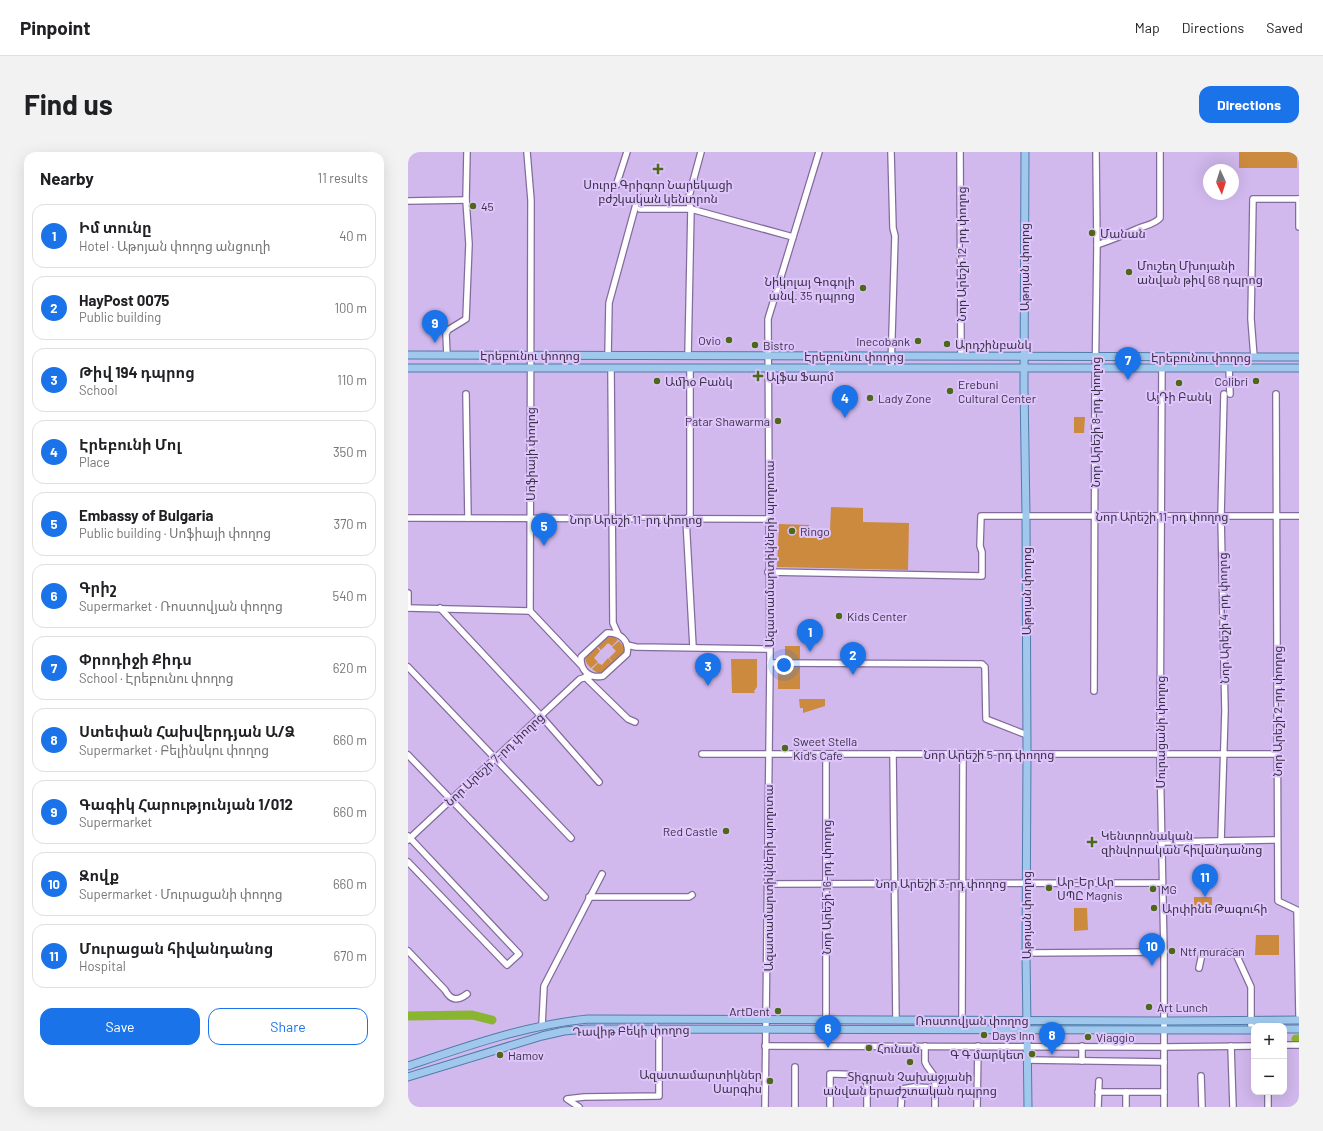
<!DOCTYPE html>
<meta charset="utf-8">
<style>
body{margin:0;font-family:Barlow,"Noto Sans Armenian",sans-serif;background:#f2f2f2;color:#202124}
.controls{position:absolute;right:12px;bottom:12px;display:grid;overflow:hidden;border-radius:8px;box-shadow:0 4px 16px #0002}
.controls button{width:36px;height:36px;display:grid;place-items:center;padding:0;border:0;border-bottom:1px solid #e0e0e0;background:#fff;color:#202124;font:20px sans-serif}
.compass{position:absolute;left:795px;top:12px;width:36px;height:36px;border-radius:50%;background:#fff;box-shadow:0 4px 16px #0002;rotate:176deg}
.you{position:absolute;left:376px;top:513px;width:14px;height:14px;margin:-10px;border:3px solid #fff;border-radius:50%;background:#1a73e8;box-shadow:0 0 0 6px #1a73e833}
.badge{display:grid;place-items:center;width:26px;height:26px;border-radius:50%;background:#1a73e8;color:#fff;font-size:13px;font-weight:700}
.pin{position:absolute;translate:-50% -33px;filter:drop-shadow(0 1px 2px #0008)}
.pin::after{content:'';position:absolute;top:21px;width:14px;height:12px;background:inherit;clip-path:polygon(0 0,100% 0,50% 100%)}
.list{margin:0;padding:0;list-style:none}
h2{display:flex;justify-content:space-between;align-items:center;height:52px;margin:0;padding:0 16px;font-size:17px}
h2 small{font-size:13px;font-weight:400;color:#757577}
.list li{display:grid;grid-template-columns:26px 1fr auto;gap:12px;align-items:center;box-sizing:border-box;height:64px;margin:0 8px 8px;padding:0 8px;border:1px solid #e0e0e0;border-radius:12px}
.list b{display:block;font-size:15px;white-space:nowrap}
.list p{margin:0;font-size:13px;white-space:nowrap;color:#757577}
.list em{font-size:13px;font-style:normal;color:#757577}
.actions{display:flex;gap:8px;padding:12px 16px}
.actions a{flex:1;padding:9px 0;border:1px solid #1a73e8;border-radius:12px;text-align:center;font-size:14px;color:#1a73e8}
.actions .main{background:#1a73e8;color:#fff}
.map{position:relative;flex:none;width:891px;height:955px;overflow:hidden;border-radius:12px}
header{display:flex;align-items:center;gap:24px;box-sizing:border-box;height:56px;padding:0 20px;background:#fff;border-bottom:1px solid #e0e0e0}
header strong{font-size:19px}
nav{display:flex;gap:22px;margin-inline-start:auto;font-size:14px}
.intro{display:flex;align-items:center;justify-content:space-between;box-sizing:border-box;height:96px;padding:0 24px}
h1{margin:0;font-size:28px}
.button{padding:10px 18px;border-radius:12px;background:#1a73e8;color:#fff;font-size:14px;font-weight:700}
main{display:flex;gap:24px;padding:0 24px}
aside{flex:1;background:#fff;border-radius:12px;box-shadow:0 4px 16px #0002}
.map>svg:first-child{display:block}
.green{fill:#cc8a3f}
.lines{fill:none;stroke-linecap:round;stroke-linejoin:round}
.river{stroke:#8ab530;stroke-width:9}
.minor-casing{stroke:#836b9c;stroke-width:8}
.major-casing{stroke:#527caa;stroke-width:9}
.minor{stroke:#fff;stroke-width:5.5}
.major{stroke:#9fc8ec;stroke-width:7}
.poi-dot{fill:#4e681a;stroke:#dec5fb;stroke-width:1.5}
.labels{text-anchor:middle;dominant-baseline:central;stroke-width:4;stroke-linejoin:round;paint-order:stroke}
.poi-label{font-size:12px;fill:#3b3147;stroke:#dec5fb;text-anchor:start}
.street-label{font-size:12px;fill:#3b3147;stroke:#dec5fb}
</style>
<header>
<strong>Pinpoint</strong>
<nav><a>Map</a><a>Directions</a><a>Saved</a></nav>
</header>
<div class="intro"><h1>Find us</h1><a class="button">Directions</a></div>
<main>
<aside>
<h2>Nearby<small>11 results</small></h2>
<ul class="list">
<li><span class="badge">1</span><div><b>Իմ տունը</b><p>Hotel · Աթոյան փողոց անցուղի</p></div><em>40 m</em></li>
<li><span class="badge">2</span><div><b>HayPost 0075</b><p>Public building</p></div><em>100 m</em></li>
<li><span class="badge">3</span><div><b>Թիվ 194 դպրոց</b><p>School</p></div><em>110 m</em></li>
<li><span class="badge">4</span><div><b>Էրեբունի Մոլ</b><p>Place</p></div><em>350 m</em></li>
<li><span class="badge">5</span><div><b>Embassy of Bulgaria</b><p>Public building · Սոֆիայի փողոց</p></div><em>370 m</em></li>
<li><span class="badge">6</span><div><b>Գրիշ</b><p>Supermarket · Ռոստովյան փողոց</p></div><em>540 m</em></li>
<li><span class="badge">7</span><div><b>Փրոդիջի Քիդս</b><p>School · Էրեբունու փողոց</p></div><em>620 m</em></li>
<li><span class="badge">8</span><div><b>Ստեփան Հախվերդյան Ա/Ձ</b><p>Supermarket · Բելինսկու փողոց</p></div><em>660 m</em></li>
<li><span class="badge">9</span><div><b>Գագիկ Հարությունյան 1/012</b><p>Supermarket</p></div><em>660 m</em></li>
<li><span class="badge">10</span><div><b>Զովք</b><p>Supermarket · Մուրացանի փողոց</p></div><em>660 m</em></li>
<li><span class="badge">11</span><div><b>Մուրացան հիվանդանոց</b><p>Hospital</p></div><em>670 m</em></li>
</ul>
<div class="actions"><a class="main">Save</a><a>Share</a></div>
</aside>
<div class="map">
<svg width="891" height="955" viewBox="0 0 891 955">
<rect width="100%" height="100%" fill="#d1b8ed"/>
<g class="green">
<rect x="831" y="0" width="58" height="16"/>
<path d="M666 265H677L676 281H666Z"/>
<path d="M423 355 455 356V370L501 371 500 418 369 415 371 372 401 373V378L422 379Z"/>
<rect x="398" y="473" width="14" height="8"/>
<path d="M201 483 205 484 210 488 204 494 200 491 193 498 188 493Z"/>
<path d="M211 489 216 495 217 500 206 512 201 506 208 499 204 495Z"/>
<path d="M187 493 192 499 186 506 190 510 183 516C172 506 179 503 187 493Z"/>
<path d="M377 494H392V509L377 510Z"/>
<path d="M200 506 206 512 195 521 191 522 184 517 190 511 194 513Z"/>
<path d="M323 507H349V535L346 539 347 541H324Z"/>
<rect x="370" y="514" width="22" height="23"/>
<path d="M391 547H417V554L395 561V556H392Z"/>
<rect x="786" y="745" width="18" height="14"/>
<path d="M666 756H679L680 778 666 779Z"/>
<path d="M848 783H871V803H847Z"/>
</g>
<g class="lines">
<g class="river">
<path d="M0 864 64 863 84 868"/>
<path d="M888 887H891"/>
</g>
<g class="minor-casing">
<g id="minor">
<path d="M119 0 123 48 122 459"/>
<path d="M552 0 553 204"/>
<path d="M208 34 219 0"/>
<path d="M891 47V75"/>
<path d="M0 49 58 48"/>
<path d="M232 57H283L385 85"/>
<path d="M689 93C703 88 716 83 729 77 737 73 746 73 752 66V0"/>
<path d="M39 203 38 182 40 178 58 167 61 92 58 48 59 0"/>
<path d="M200 204 201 151 230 45"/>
<path d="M280 204 283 57 280 48 293 0"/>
<path d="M754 205 752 602 756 800V955"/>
<path d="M846 205 843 167 845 47H891"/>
<path d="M203 216 205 471 210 482"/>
<path d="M282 216V364L278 367 285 495"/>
<path d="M483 216 487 84 485 76 483 0"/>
<path d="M821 216 822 242"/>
<path d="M58 242 60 366"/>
<path d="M868 242 870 749 889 758 891 863"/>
<path d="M0 366 361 367"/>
<path d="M360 420 574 424V400L572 394 573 364H891"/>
<path d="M0 441V456"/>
<path d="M0 456 122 459"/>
<path d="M32 456 133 564 191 630"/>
<path d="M122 459 173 513"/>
<path d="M199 481C212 480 222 489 219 502L195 524C181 527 172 518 173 505Z"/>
<path d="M219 493 228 495 361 497"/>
<path d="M362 511 574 512 577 515 578 567 619 583"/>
<path d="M0 515 163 686"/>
<path d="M177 525 220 567 227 570"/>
<path d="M686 539 687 244 689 93 688 0"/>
<path d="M294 602H869"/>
<path d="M418 602V867"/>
<path d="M485 602 488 868"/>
<path d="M0 603 137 745"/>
<path d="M0 684 111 802 99 813 0 710"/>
<path d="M0 688 172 527 183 524"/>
<path d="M813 689 817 559 813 364 816 242"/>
<path d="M753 690 869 688"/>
<path d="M359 732 754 731"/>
<path d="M181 745H281L284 743"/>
<path d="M0 799 37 838C43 849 50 849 59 842"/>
<path d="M618 801 756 800"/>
<path d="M791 816 794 802 798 800H827L843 835V878"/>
<path d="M554 868 555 602"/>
<path d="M134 873 136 834 194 722"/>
<path d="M876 893H891"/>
<path d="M357 894 756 895 846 894"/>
<path d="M517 894V910L519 914 527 925V955"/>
<path d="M674 894V909"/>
<path d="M823 894 825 955"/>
<path d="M620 908 756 910"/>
<path d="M793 924 794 955"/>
<path d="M690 940H756"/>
<path d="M718 940V955"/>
<path d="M860 940V955"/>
<path d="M171 955 159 947 176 945 251 944V877"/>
<path d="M357 955 362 511 360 167 411 0"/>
<path d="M387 955V915"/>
<path d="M422 955V922C435 922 449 921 459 930V955"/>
<path d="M493 955 494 937 506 935 527 936"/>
<path d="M569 955 570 894"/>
<path d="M690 955 691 929"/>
</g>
</g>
<g class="major-casing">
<g id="major">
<path d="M617 0 616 235 618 364 619 602 618 801 620 955"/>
<path d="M0 203 891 205"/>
<path d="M0 216H891"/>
<path d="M876 877H891"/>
<path d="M0 914C59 894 118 873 180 867L762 869 891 868"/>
<path d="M0 925 134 884 156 879 179 877 846 878"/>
</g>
</g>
<use href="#minor" class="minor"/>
<use href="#major" class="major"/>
</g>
<g class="poi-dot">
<path d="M248 11h4v4h4v4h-4v4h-4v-4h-4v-4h4z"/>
<circle cx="65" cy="54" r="4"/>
<circle cx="684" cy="81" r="4"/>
<circle cx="721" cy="120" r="4"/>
<circle cx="455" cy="136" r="4"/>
<circle cx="321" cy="188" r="4"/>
<circle cx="510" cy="189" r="4"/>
<circle cx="539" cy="192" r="4"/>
<circle cx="347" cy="193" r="4"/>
<path d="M348 218h4v4h4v4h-4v4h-4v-4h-4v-4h4z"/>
<circle cx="249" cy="229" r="4"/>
<circle cx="848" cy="229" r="4"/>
<circle cx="771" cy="231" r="4"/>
<circle cx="542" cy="239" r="4"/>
<circle cx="462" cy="246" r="4"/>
<circle cx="370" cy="269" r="4"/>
<circle cx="384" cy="379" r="4"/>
<circle cx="431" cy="464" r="4"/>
<circle cx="377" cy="596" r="4"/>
<circle cx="318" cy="679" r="4"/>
<path d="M682 684h4v4h4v4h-4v4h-4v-4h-4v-4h4z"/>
<circle cx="641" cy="736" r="4"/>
<circle cx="745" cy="737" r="4"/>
<circle cx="746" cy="756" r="4"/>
<circle cx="764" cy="799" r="4"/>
<circle cx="741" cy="855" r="4"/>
<circle cx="370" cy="859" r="4"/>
<circle cx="576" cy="883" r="4"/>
<circle cx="680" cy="885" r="4"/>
<circle cx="461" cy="896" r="4"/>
<circle cx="624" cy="902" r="4"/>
<circle cx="92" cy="903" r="4"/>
<circle cx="502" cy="910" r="4"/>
<circle cx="362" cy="929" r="4"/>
</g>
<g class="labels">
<g class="poi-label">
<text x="250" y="32" text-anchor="middle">Սուրբ Գրիգոր Նարեկացի<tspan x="250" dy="14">բժշկական կենտրոն</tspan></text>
<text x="73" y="54">45</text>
<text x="692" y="81">Մանան</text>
<text x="729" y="113">Մուշեղ Մխոյանի<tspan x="729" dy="14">անվան թիվ 68 դպրոց</tspan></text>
<text x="447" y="129" text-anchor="end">Նիկոլայ Գոգոլի<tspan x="447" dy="14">անվ. 35 դպրոց</tspan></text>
<text x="313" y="188" text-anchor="end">Ovio</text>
<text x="502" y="189" text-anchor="end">Inecobank</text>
<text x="547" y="192">Արդշինբանկ</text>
<text x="355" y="193">Bistro</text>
<text x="358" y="224">Ալֆա Ֆարմ</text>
<text x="257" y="229">Ամիօ Բանկ</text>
<text x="840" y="229" text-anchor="end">Colibri</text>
<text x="550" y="232">Erebuni<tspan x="550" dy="14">Cultural Center</tspan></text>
<text x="771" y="244" text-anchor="middle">ԱյԴի Բանկ</text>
<text x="470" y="246">Lady Zone</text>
<text x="362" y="269" text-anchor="end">Patar Shawarma</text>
<text x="392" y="379">Ringo</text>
<text x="439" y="464">Kids Center</text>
<text x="385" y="589">Sweet Stella<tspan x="385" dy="14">Kid's Cafe</tspan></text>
<text x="310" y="679" text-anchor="end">Red Castle</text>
<text x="693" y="683">Կենտրոնական<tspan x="693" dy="14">զինվորական հիվանդանոց</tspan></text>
<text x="649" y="729">Ար-Եր Ար<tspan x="649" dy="14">ՍՊԸ Magnis</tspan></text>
<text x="753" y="737">MG</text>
<text x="754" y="756">Արփինե Թագուհի</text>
<text x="772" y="799">Ntf muracan</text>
<text x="749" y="855">Art Lunch</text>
<text x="362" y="859" text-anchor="end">ArtDent</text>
<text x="584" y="883">Days Inn</text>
<text x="688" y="885">Viaggio</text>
<text x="469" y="896">Հունան</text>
<text x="616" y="902" text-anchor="end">Գ Գ մարկետ</text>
<text x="100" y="903">Hamov</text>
<text x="354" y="922" text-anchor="end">Ազատամարտիկներ<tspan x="354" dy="14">Սարգիս</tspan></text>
<text x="502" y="924" text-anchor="middle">Տիգրան Չախաջյանի<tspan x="502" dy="14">անվան երաժշտական դպրոց</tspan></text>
</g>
<g class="street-label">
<text transform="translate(553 102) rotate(-90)">Նոր Արեշի 12-րդ փողոց</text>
<text transform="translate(616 115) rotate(-90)">Աթոյան փողոց</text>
<text x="122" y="203">Էրեբունու փողոց</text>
<text x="446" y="204">Էրեբունու փողոց</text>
<text x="793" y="205">Էրեբունու փողոց</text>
<text transform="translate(687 270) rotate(-90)">Նոր Արեշի 8-րդ փողոց</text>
<text transform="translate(122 302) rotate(-90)">Սոֆիայի փողոց</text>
<text x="754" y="364">Նոր Արեշի 11-րդ փողոց</text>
<text x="228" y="367">Նոր Արեշի 11-րդ փողոց</text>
<text transform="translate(361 402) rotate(-90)">Ազատամարտիկների պողոտա</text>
<text transform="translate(618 439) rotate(-90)">Աթոյան փողոց</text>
<text transform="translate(815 466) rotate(-91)">Նոր Արեշի 4-րդ փողոց</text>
<text transform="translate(869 559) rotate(-90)">Նոր Արեշի 2-րդ փողոց</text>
<text transform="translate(752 580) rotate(-90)">Մուրացանի փողոց</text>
<text x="581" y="602">Նոր Արեշի 5-րդ փողոց</text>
<text transform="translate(86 607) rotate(-43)">Նոր Արեշի 7-րդ փողոց</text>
<text transform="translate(360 726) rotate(-90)">Ազատամարտիկների պողոտա</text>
<text x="533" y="731">Նոր Արեշի 3-րդ փողոց</text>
<text transform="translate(418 735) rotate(-90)">Նոր Արեշի 16-րդ փողոց</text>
<text transform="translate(618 763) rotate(-90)">Աթոյան փողոց</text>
<text x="564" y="868">Ռոստովյան փողոց</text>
<text transform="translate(223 878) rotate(-1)">Դավիթ Բեկի փողոց</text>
</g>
</g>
</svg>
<div class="controls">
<button>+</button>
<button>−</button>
</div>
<svg class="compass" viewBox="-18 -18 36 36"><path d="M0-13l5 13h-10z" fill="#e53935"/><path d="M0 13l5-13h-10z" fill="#757577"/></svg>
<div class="you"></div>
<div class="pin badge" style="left:402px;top:500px">1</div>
<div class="pin badge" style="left:445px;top:523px">2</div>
<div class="pin badge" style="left:300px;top:534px">3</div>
<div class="pin badge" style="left:437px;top:266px">4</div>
<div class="pin badge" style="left:136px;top:394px">5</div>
<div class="pin badge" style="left:420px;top:896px">6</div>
<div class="pin badge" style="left:720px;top:228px">7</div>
<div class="pin badge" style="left:644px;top:903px">8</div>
<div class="pin badge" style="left:27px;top:191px">9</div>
<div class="pin badge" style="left:744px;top:814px">10</div>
<div class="pin badge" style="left:797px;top:745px">11</div>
</div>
</main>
